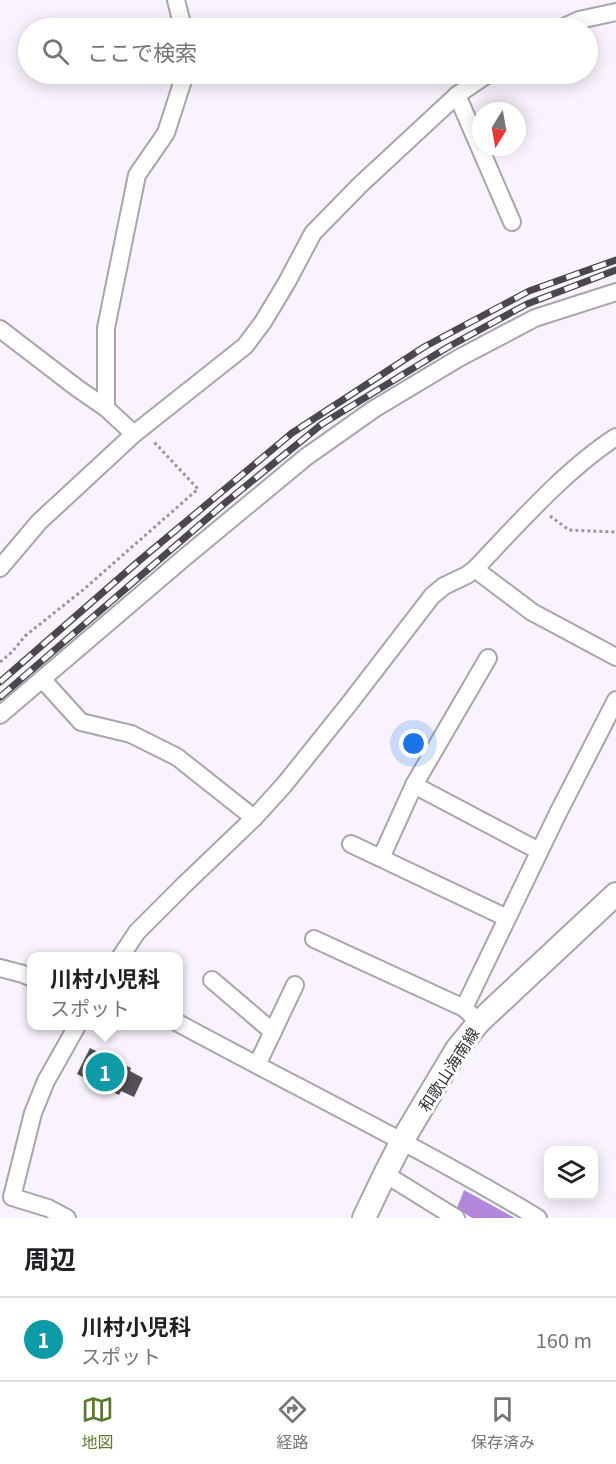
<!DOCTYPE html>
<html lang="ja">
<meta charset="utf-8">
<style>
body{margin:0;font-family:Georgia,"Noto Sans JP",serif;background:#f6f6f6;color:#202124}
.controls{position:absolute;right:18px;bottom:18px;display:grid;overflow:hidden;border-radius:12px;box-shadow:0 3px 15px #0003}
.controls button{width:54px;height:54px;display:grid;place-items:center;padding:0;border:0;border-bottom:2px solid #e0e0e0;background:#fff;color:#202124;font:30px sans-serif}
.compass{position:absolute;left:472px;top:102px;width:54px;height:54px;border-radius:50%;background:#fff;box-shadow:0 3px 15px #0003;rotate:191deg}
.you{position:absolute;left:414px;top:744px;width:21px;height:21px;margin:-15px;border:4px solid #fff;border-radius:50%;background:#1a73e8;box-shadow:0 0 0 9px #1a73e833}
.badge{display:grid;place-items:center;width:39px;height:39px;border-radius:50%;background:#5c7a2f;color:#fff;font-size:20px;font-weight:700}
.pin{position:absolute;translate:-50% -50%;border:3px solid #fff;box-shadow:0 2px 6px #0006}
.popup{position:absolute;left:27px;top:952px;width:156px;height:78px;box-sizing:border-box;display:grid;place-content:center;border-radius:12px;background:#fff;filter:drop-shadow(0 2px 4px #0005);font-size:20px;white-space:nowrap;color:#757577}
.popup b{font-size:22px;color:#202124}
.popup::after{content:'';position:absolute;left:50%;top:100%;margin-left:-12px;border:12px solid transparent;border-top-color:#fff}
.list{margin:0;padding:0;list-style:none}
h2{display:flex;justify-content:space-between;align-items:center;height:78px;margin:0;padding:0 24px;font-size:26px}
h2 small{font-size:20px;font-weight:400;color:#757577}
.list li{display:grid;grid-template-columns:39px 1fr auto;gap:18px;align-items:center;box-sizing:border-box;height:84px;padding:0 24px;border-top:2px solid #e0e0e0}
.list b{display:block;font-size:22px;white-space:nowrap}
.list p{margin:0;font-size:20px;white-space:nowrap;color:#757577}
.list em{font-size:20px;font-style:normal;color:#757577}
.icon{flex:none;width:33px;height:33px;fill:none;stroke:currentColor;stroke-width:2;stroke-linecap:round;stroke-linejoin:round}
.map{position:relative;flex:none;width:616px;height:1218px;overflow:hidden}
.search{position:absolute;background:#fff;box-shadow:0 3px 15px #0003;left:18px;right:18px;top:18px;height:66px;display:flex;align-items:center;gap:15px;box-sizing:border-box;padding:0 21px;border-radius:33px;color:#757577;font-size:22px}
.sheet{height:162px;background:#fff}
nav{display:flex;justify-content:space-around;align-items:center;box-sizing:border-box;height:84px;border-top:2px solid #e0e0e0;background:#fff;font-size:16px;color:#757577}
nav a{display:grid;justify-items:center;gap:3px}
nav .on{color:#5c7a2f}
.map>svg:first-child{display:block}
.water{fill:#b286d8}
.building{fill:#545058}
.lines{fill:none;stroke-linecap:round;stroke-linejoin:round}
.minor-casing{stroke:#a9a4ae;stroke-width:20}
.secondary-casing{stroke:#a9a4ae;stroke-width:26}
.path{stroke:#9a979e;stroke-width:3;stroke-dasharray:3 3;stroke-linecap:butt}
.minor{stroke:#fff;stroke-width:16}
.secondary{stroke:#fff;stroke-width:22}
.rail-casing{stroke:#4a484d;stroke-width:7}
.rail{stroke:#fff;stroke-width:4.5;stroke-dasharray:14;stroke-linecap:butt}
.labels{text-anchor:middle;dominant-baseline:central;stroke-width:6;stroke-linejoin:round;paint-order:stroke}
.street-label{font-size:16px;fill:#302e32;stroke:#fff}
</style>
<div class="map">
<svg width="616" height="1218" viewBox="0 0 616 1218">
<rect width="100%" height="100%" fill="#f8f3fd"/>
<path class="water" d="M464 1190 515 1218H472L457 1208Z"/>
<path class="building" d="M90 1048 131 1068 130 1071 143 1078 134 1097 121 1091 119 1095 77 1074Z"/>
<g class="lines">
<g class="minor-casing">
<g id="minor">
<path d="M176 0 183 28"/>
<path d="M562 28 579 20 616 12"/>
<path d="M457 95 512 222"/>
<path d="M0 329 77 388 106 408 134 434"/>
<path d="M106 408V328L137 175 166 133 185 74"/>
<path d="M0 568 39 522 134 434 245 346 263 322 287 282 313 233 360 185 457 95 488 74"/>
<path d="M475 569 532 612 616 657"/>
<path d="M42 679 81 722 131 734 177 757 254 818"/>
<path d="M0 715 184 558 306 457 374 409 459 358 535 318 616 292"/>
<path d="M414 785 539 851"/>
<path d="M351 844 507 918"/>
<path d="M381 858 414 785 488 658"/>
<path d="M314 939 464 1008"/>
<path d="M121 956 137 932 185 884 254 818 284 785 349 704 432 596 444 586 467 575 475 569C517 525 565 470 616 437"/>
<path d="M0 968 23 974 32 978"/>
<path d="M212 980 273 1032"/>
<path d="M479 1022 464 1008 558 813 616 700"/>
<path d="M178 1023C298 1088 421 1148 538 1218"/>
<path d="M257 1065 295 985"/>
<path d="M385 1174 456 1218"/>
<path d="M67 1218 48 1208 12 1197 33 1113 46 1081 77 1026"/>
</g>
</g>
<g class="secondary-casing">
<path id="secondary" d="M364 1218 385 1174 402 1141 457 1049 479 1022 616 894"/>
</g>
<g class="path">
<path d="M550 516 569 530 616 532"/>
<path d="M0 662 12 652 25 636 83 590 198 489 154 442"/>
</g>
<use href="#minor" class="minor"/>
<use href="#secondary" class="secondary"/>
<g class="rail-casing">
<g id="rail">
<path d="M0 682 140 560 292 433 424 347 529 291 616 260"/>
<path d="M0 697 225 503 322 424 448 347 527 304 616 270"/>
</g>
</g>
<use href="#rail" class="rail"/>
</g>
<g class="labels">
<g class="street-label">
<text transform="translate(448 1069) rotate(-57)">和歌山海南線</text>
</g>
</g>
</svg>
<div class="controls">
<button><svg class="icon" aria-label="layers" viewBox="0 0 24 24"><path d="M12 4l9 5-9 5-9-5zM3 14l9 5 9-5"/></svg></button>
</div>
<svg class="compass" viewBox="-18 -18 36 36"><path d="M0-13l5 13h-10z" fill="#e53935"/><path d="M0 13l5-13h-10z" fill="#757577"/></svg>
<div class="you"></div>
<div class="pin badge" style="left:105px;top:1072px;background:#0f9aa8">1</div>
<div class="popup"><b>川村小児科</b>スポット</div>
<div class="search"><svg class="icon" aria-label="search" viewBox="0 0 24 24"><circle cx="10" cy="10" r="6"/><path d="M15 15l6 6"/></svg>ここで検索</div>
</div>
<section class="sheet">
<h2>周辺<small></small></h2>
<ul class="list">
<li><span class="badge" style="background:#0f9aa8">1</span><div><b>川村小児科</b><p>スポット</p></div><em>160 m</em></li>
</ul>
</section>
<nav>
<a class="on"><svg class="icon" aria-label="map" viewBox="0 0 24 24"><path d="M3 6l6-2 6 2 6-2v14l-6 2-6-2-6 2zM9 4v14M15 6v14"/></svg>地図</a>
<a><svg class="icon" aria-label="directions" viewBox="0 0 24 24"><path d="M12 3l9 9-9 9-9-9zM9 14v-3h6M13 9l2 2-2 2"/></svg>経路</a>
<a><svg class="icon" aria-label="saved" viewBox="0 0 24 24"><path d="M7 4h10v16l-5-4-5 4z"/></svg>保存済み</a>
</nav>
